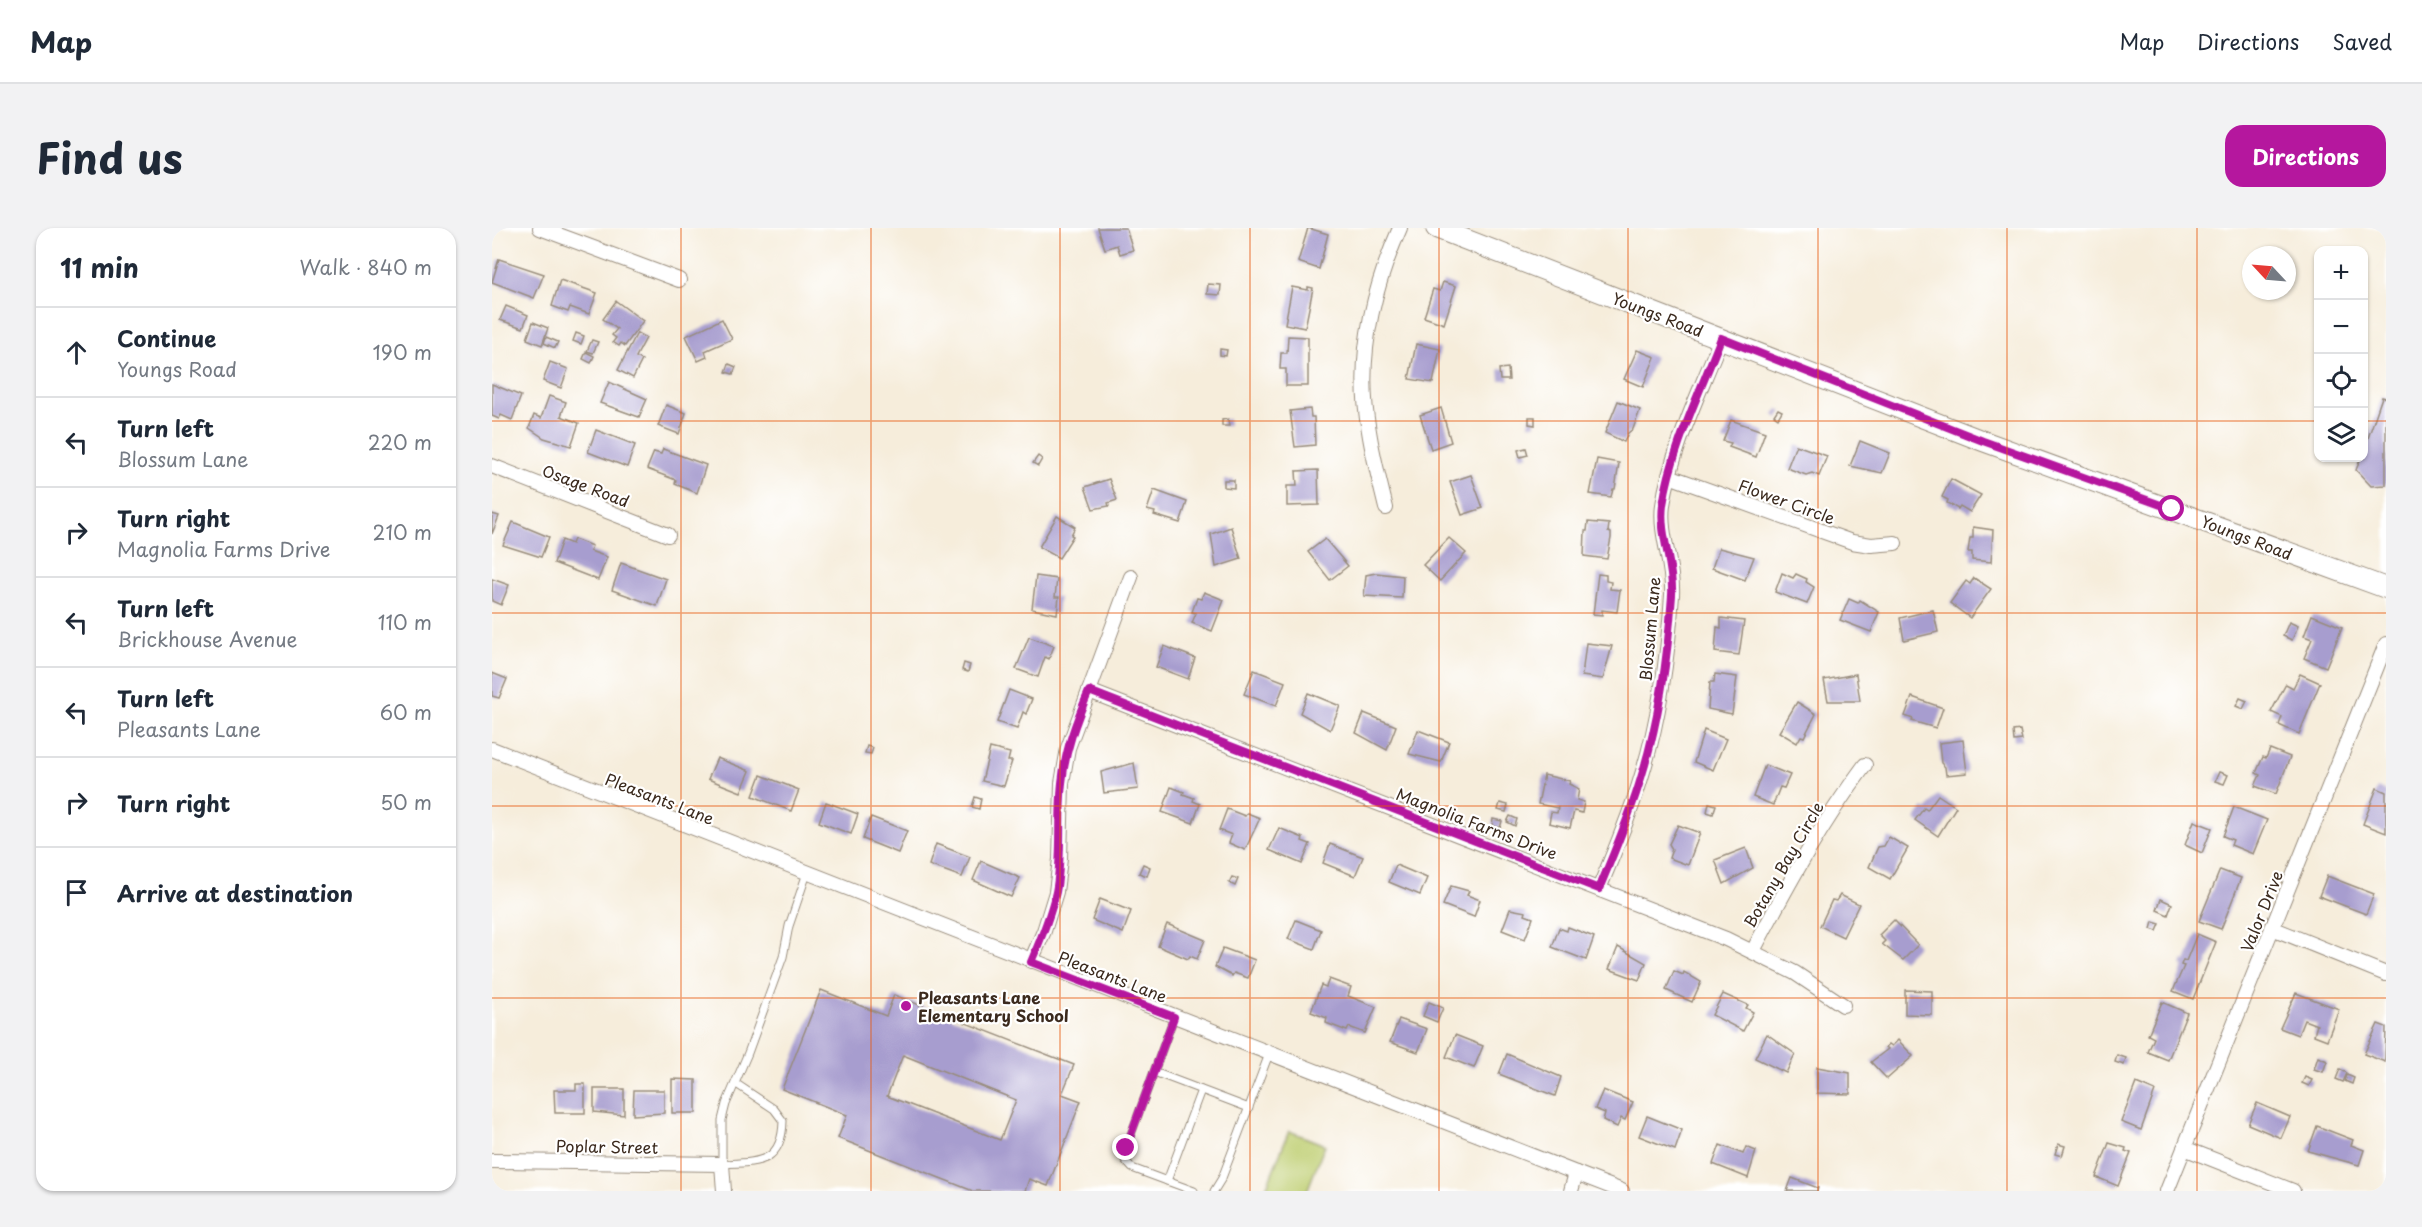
<!DOCTYPE html>
<meta charset="utf-8">
<style>
body{margin:0;font-family:"Playpen Sans",sans-serif;background:#f2f2f3;color:#1f2937}
.controls{position:absolute;right:18px;top:18px;display:grid;overflow:hidden;border-radius:12px;box-shadow:0 2px 4px #0004}
.controls button{width:54px;height:54px;display:grid;place-items:center;padding:0;border:0;border-bottom:2px solid #e0e1e3;background:#fff;color:#1f2937;font:30px sans-serif}
.compass{position:absolute;left:1750px;top:18px;width:54px;height:54px;border-radius:50%;background:#fff;box-shadow:0 2px 4px #0004;rotate:296deg}
.stop{position:absolute;width:18px;height:18px;margin:-14px;border:4px solid #b5179e;border-radius:50%;background:#fff}
.stop.end{background:#b5179e;border-color:#fff;box-shadow:0 2px 6px #0008}
.list{margin:0;padding:0;list-style:none}
h2{display:flex;justify-content:space-between;align-items:center;height:78px;margin:0;padding:0 24px;font-size:26px}
h2 small{font-size:20px;font-weight:400;color:#747a83}
.list li{display:grid;grid-template-columns:39px 1fr auto;gap:18px;align-items:center;box-sizing:border-box;height:90px;padding:0 24px;border-top:2px solid #e0e1e3}
.list b{display:block;font-size:22px;white-space:nowrap}
.list p{margin:0;font-size:20px;white-space:nowrap;color:#747a83}
.list em{font-size:20px;font-style:normal;color:#747a83}
.icon{flex:none;width:33px;height:33px;fill:none;stroke:currentColor;stroke-width:2;stroke-linecap:round;stroke-linejoin:round}
.map{position:relative;flex:none;width:1894px;height:963px;overflow:hidden;border-radius:18px}
header{display:flex;align-items:center;gap:36px;box-sizing:border-box;height:84px;padding:0 30px;background:#fff;border-bottom:2px solid #e0e1e3}
header strong{font-size:28px}
nav{display:flex;gap:33px;margin-inline-start:auto;font-size:21px}
.intro{display:flex;align-items:center;justify-content:space-between;box-sizing:border-box;height:144px;padding:0 36px}
h1{margin:0;font-size:42px}
.button{padding:15px 27px;border-radius:18px;background:#b5179e;color:#fff;font-size:21px;font-weight:700}
main{display:flex;gap:36px;padding:0 36px}
aside{flex:1;background:#fff;border-radius:18px;box-shadow:0 2px 4px #0004}
.map>svg:first-child{display:block}
.green{fill:#bece70;stroke:#7c7c47;stroke-width:1.5}
.building{fill:#a79dcf;fill-rule:evenodd}
.lines{fill:none;stroke-linecap:round;stroke-linejoin:round}
.lane-casing{stroke:#988c7c;stroke-width:9}
.street-casing{stroke:#988c7c;stroke-width:16}
.secondary-casing{stroke:#988c7c;stroke-width:22}
.lane{stroke:#fff;stroke-width:7}
.street{stroke:#fff;stroke-width:14}
.secondary{stroke:#fff;stroke-width:20}
.route{stroke:#b5179e;stroke-width:8}
.grid{fill:none;stroke:#e8590c;stroke-width:1.5;stroke-opacity:0.55}
.poi-dot{fill:#b5179e;stroke:#fff;stroke-width:2}
.labels{text-anchor:middle;dominant-baseline:central;stroke-width:4.5;stroke-linejoin:round;paint-order:stroke}
.street-label{font-size:16px;fill:#3b2a1e;stroke:#fff}
.poi-label{font-size:16px;font-weight:bold;fill:#3b2a1e;stroke:#fff;text-anchor:start}
</style>
<header>
<strong>Map</strong>
<nav><a>Map</a><a>Directions</a><a>Saved</a></nav>
</header>
<div class="intro"><h1>Find us</h1><a class="button">Directions</a></div>
<main>
<aside>
<h2>11 min<small>Walk · 840 m</small></h2>
<ul class="list">
<li><svg class="icon" aria-label="ahead" viewBox="0 0 24 24"><path d="M12 20V5M6 11l6-6 6 6"/></svg><div><b>Continue</b><p>Youngs Road</p></div><em>190 m</em></li>
<li><svg class="icon" aria-label="left" viewBox="0 0 24 24"><path d="M17 20v-9H6M10 6l-5 5 5 5"/></svg><div><b>Turn left</b><p>Blossum Lane</p></div><em>220 m</em></li>
<li><svg class="icon" aria-label="right" viewBox="0 0 24 24"><path d="M7 20v-9h11M14 6l5 5-5 5"/></svg><div><b>Turn right</b><p>Magnolia Farms Drive</p></div><em>210 m</em></li>
<li><svg class="icon" aria-label="left" viewBox="0 0 24 24"><path d="M17 20v-9H6M10 6l-5 5 5 5"/></svg><div><b>Turn left</b><p>Brickhouse Avenue</p></div><em>110 m</em></li>
<li><svg class="icon" aria-label="left" viewBox="0 0 24 24"><path d="M17 20v-9H6M10 6l-5 5 5 5"/></svg><div><b>Turn left</b><p>Pleasants Lane</p></div><em>60 m</em></li>
<li><svg class="icon" aria-label="right" viewBox="0 0 24 24"><path d="M7 20v-9h11M14 6l5 5-5 5"/></svg><div><b>Turn right</b></div><em>50 m</em></li>
<li><svg class="icon" aria-label="arrive" viewBox="0 0 24 24"><path d="M6 21V4h12l-3 4 3 4H6"/></svg><div><b>Arrive at destination</b></div></li>
</ul>
</aside>
<div class="map">
<svg width="1894" height="963" viewBox="0 0 1894 963">
<rect width="100%" height="100%" fill="#fff"/>
<filter id="ink" filterUnits="userSpaceOnUse"><feTurbulence type="fractalNoise" baseFrequency=".0167" numOctaves="2"/><feDisplacementMap in="SourceGraphic" scale="12" xChannelSelector="R" yChannelSelector="G"/><feConvolveMatrix kernelMatrix="1 2 1 2 8 2 1 2 1" color-interpolation-filters="sRGB"/></filter>
<filter id="wash" filterUnits="userSpaceOnUse"><feTurbulence type="fractalNoise" baseFrequency=".008" numOctaves="4" result="noise"/><feDisplacementMap in="SourceGraphic" scale="24" xChannelSelector="R" yChannelSelector="G"/><feGaussianBlur stdDeviation="1.35" result="paint"/><feColorMatrix in="noise" values="0 0 0 0 0 0 0 0 0 0 0 0 0 0 0 0 0 1.4 0 .05"/><feComposite in="paint" operator="in"/></filter>
<g filter="url(#wash)">
<rect width="100%" height="100%" fill="#f6eddb"/>
<path class="green" d="M797 903 833 917 815 963H773Z"/>
<g id="blocks">
<g class="building">
<path d="M606 0H634L641 22 628 26 625 17 613 21Z"/>
<path d="M816 0 836 6 827 41 806 34Z"/>
<path d="M7 31 52 46 42 70 0 54Z"/>
<path d="M68 52 105 65 97 86 78 79 76 84 60 78Z"/>
<path d="M951 54 964 58 952 96 932 89 941 61 948 63Z"/>
<path d="M716 56 729 57 728 67 715 66Z"/>
<path d="M800 59 816 62V59L821 60 813 100 793 96Z"/>
<path d="M124 73 151 93 133 118 129 115 127 118 121 114 124 110 120 107 125 101 111 91Z"/>
<path d="M14 78 36 87 31 100 8 92Z"/>
<path d="M230 91 240 111 213 123 215 129 206 133 194 108Z"/>
<path d="M41 94 56 100 50 117 35 111Z"/>
<path d="M84 105 92 108 89 116 81 113Z"/>
<path d="M145 105 154 110 144 129 150 132 141 150 126 142Z"/>
<path d="M796 108 816 109V158H794V141H788L789 125H795Z"/>
<path d="M54 109 66 114 63 120 52 115Z"/>
<path d="M100 112 106 114 101 125 95 123Z"/>
<path d="M924 116 948 121 941 155 917 151Z"/>
<path d="M728 121 735 122 734 128 728 127Z"/>
<path d="M1145 122 1163 129 1151 159 1132 151Z"/>
<path d="M94 124 102 128 99 135 91 131Z"/>
<path d="M58 134 76 141 69 160 51 153Z"/>
<path d="M237 136 244 139 241 146 234 144Z"/>
<path d="M1016 140 1017 152H1008L1007 141Z"/>
<path d="M117 154 155 171 147 189 108 175Z"/>
<path d="M0 156 29 168 20 192 9 187 7 191 0 188Z"/>
<path d="M57 168 74 174 69 188 87 195 79 218 52 210 37 200 42 187 49 190Z"/>
<path d="M1890 169 1894 170V257L1879 258 1864 242 1869 230H1872V222Z"/>
<path d="M1126 173 1148 182 1141 201 1136 205 1132 214 1113 205Z"/>
<path d="M174 177 194 185 187 206 166 198Z"/>
<path d="M949 180 959 214 939 221 928 187Z"/>
<path d="M818 181 819 189H822L823 217 803 219 798 183Z"/>
<path d="M1286 181 1290 183 1286 190 1282 187Z"/>
<path d="M1037 189H1043V197L1037 196Z"/>
<path d="M736 191 737 198H730V192Z"/>
<path d="M1239 192 1273 204 1264 229 1237 219 1239 215 1231 213Z"/>
<path d="M104 202 143 217 135 239 96 224Z"/>
<path d="M1368 213 1398 225 1390 245 1358 238Z"/>
<path d="M1304 217 1335 228 1327 248 1320 245 1314 247 1295 240Z"/>
<path d="M1034 220 1036 227 1028 229 1026 222Z"/>
<path d="M171 221 214 237 205 265 183 256 184 252 155 241 162 224 169 226Z"/>
<path d="M546 228 550 231 546 238 541 235Z"/>
<path d="M1105 231 1127 235 1123 261H1121L1119 269 1098 266Z"/>
<path d="M826 242 827 277 795 278V258H805L804 243Z"/>
<path d="M979 247 991 280 970 287 958 254Z"/>
<path d="M617 251 625 272 616 275 617 278 601 281 593 259Z"/>
<path d="M1459 251 1489 267 1478 284 1468 278 1466 281 1455 275 1456 272 1450 269Z"/>
<path d="M732 252H742V260L732 259Z"/>
<path d="M662 262 695 274 688 295 662 287 663 284 655 282Z"/>
<path d="M0 286 7 288 0 306Z"/>
<path d="M565 288 583 299 579 307 581 308 567 330 547 319Z"/>
<path d="M21 294 57 309 49 329 11 317Z"/>
<path d="M1096 294 1117 296 1116 304 1119 305V310L1115 331 1092 328 1093 303H1095Z"/>
<path d="M739 299 749 331 724 339 719 306Z"/>
<path d="M1481 299 1501 302 1499 334 1480 332V324H1476L1478 310H1481Z"/>
<path d="M957 310 974 325 948 353 931 337Z"/>
<path d="M82 311 100 318 98 323 115 329 106 352 62 335 70 312 80 316Z"/>
<path d="M833 311 856 338 838 352 816 324Z"/>
<path d="M1227 320 1262 329 1253 352 1220 340Z"/>
<path d="M129 335 174 351 165 378 120 362Z"/>
<path d="M884 345 911 348 910 370 872 368 874 347Z"/>
<path d="M1290 345 1301 350 1304 346 1315 351 1314 354 1322 359 1315 376 1283 364Z"/>
<path d="M1106 346 1114 347V353L1119 354 1118 361 1128 362 1125 384 1110 382V387L1101 386Z"/>
<path d="M544 348 565 351 563 369H567L565 386 540 381Z"/>
<path d="M1482 350 1499 361 1478 390 1458 375 1474 353 1478 356Z"/>
<path d="M0 351 17 357 9 377 0 373Z"/>
<path d="M712 364 732 372 720 403 700 395 704 385 700 384 705 370 709 371Z"/>
<path d="M1357 371 1366 375 1368 372 1387 384 1379 404 1348 392Z"/>
<path d="M1441 382 1446 404 1412 412 1408 390Z"/>
<path d="M1820 387 1850 399 1834 439 1812 430 1820 411 1812 408Z"/>
<path d="M1229 390 1252 393 1247 427 1223 424 1225 399 1229 400Z"/>
<path d="M1797 394 1806 398 1800 412 1791 408Z"/>
<path d="M537 409 562 418 557 431 553 429 546 449 524 441Z"/>
<path d="M1094 415 1120 418 1111 451 1090 448Z"/>
<path d="M672 418 703 430 696 451 664 439Z"/>
<path d="M472 435 478 437 476 444 470 442Z"/>
<path d="M762 442 793 454 784 478 752 466Z"/>
<path d="M0 445 15 451 7 470 0 468Z"/>
<path d="M1223 446 1245 449 1240 486 1216 481 1218 454H1222Z"/>
<path d="M1364 446 1368 473H1336L1332 452Z"/>
<path d="M1808 446 1828 455 1807 506 1787 497 1790 489 1779 484 1794 456 1801 460Z"/>
<path d="M517 462 540 471 534 486 531 484 525 501 505 494Z"/>
<path d="M816 465 848 478 838 502 808 485Z"/>
<path d="M1420 469 1451 480 1444 500 1420 493 1421 491 1413 488Z"/>
<path d="M1748 470 1755 473 1751 481 1744 478Z"/>
<path d="M1305 474 1324 486 1312 509 1309 508 1305 515 1287 504Z"/>
<path d="M872 485 904 498 895 522 864 505Z"/>
<path d="M926 502 957 514 949 534 917 526Z"/>
<path d="M1212 502 1234 511 1221 542 1202 534Z"/>
<path d="M1528 502 1530 512 1522 513 1521 503Z"/>
<path d="M1471 512 1475 545 1454 547 1453 539 1449 535 1447 515Z"/>
<path d="M375 518 381 520 379 526 373 525Z"/>
<path d="M498 520 518 525 516 533H520L512 558 490 553Z"/>
<path d="M1778 521 1798 529 1784 566 1763 558 1768 547 1764 545 1771 529 1774 530Z"/>
<path d="M225 530 258 543 249 564 216 551Z"/>
<path d="M642 535 646 561 612 565 609 544Z"/>
<path d="M1273 537 1298 547 1292 560 1288 559 1281 577 1261 569Z"/>
<path d="M1727 544 1736 547 1732 556 1723 553Z"/>
<path d="M269 547 307 562 299 583 261 568Z"/>
<path d="M1052 547 1078 553 1077 556 1087 561 1085 572 1092 574 1090 585 1082 583 1078 600 1057 595 1059 584 1065 585 1066 580 1046 576Z"/>
<path d="M679 559 692 564 691 566 702 570 701 573 708 576 701 595 670 584Z"/>
<path d="M1885 560 1894 564V605L1871 596Z"/>
<path d="M1446 567 1464 579 1446 608 1423 592 1432 580 1435 582Z"/>
<path d="M483 569 489 571 487 581 480 579Z"/>
<path d="M334 574 366 586 359 606 327 594Z"/>
<path d="M1008 575 1016 577 1014 584 1006 582Z"/>
<path d="M1217 575 1224 577 1221 586 1215 584Z"/>
<path d="M1742 579 1775 592 1761 626 1739 617 1741 612 1731 608Z"/>
<path d="M735 581 753 588 755 585 768 590 753 622 737 615 740 607 727 602Z"/>
<path d="M1018 588 1025 591 1023 598 1015 594Z"/>
<path d="M379 589 415 603 406 625 371 611Z"/>
<path d="M1001 591 1010 593 1008 600 1000 598Z"/>
<path d="M1702 593 1720 600 1710 625 1693 617Z"/>
<path d="M1186 597 1208 605 1196 637 1177 630 1180 621 1177 616Z"/>
<path d="M787 600 811 610 810 613 818 616 810 636 777 622Z"/>
<path d="M1397 609 1416 620 1398 651 1377 639 1386 619 1392 618Z"/>
<path d="M444 616 478 629 470 649 437 637Z"/>
<path d="M838 616 871 629 863 648 831 635Z"/>
<path d="M1254 620 1261 640 1232 656 1223 632Z"/>
<path d="M489 633 528 650 519 669 481 652Z"/>
<path d="M651 636 658 639 655 648 647 645Z"/>
<path d="M904 637 935 650 928 667 897 654Z"/>
<path d="M1728 642 1749 650 1729 701 1707 693Z"/>
<path d="M1835 648 1882 666 1874 686 1827 668Z"/>
<path d="M740 649 746 651 743 658 737 655Z"/>
<path d="M959 658 977 663 975 667 988 672 982 689 951 677Z"/>
<path d="M1348 667 1367 676 1351 709 1328 698 1340 672 1344 673Z"/>
<path d="M608 671 639 683 631 705 600 692Z"/>
<path d="M1669 671 1680 676 1676 687 1665 682Z"/>
<path d="M1018 681 1034 684 1033 687 1041 690 1033 711 1010 702Z"/>
<path d="M804 692 829 702 822 721 796 711Z"/>
<path d="M1402 692 1426 717 1411 732 1390 716 1393 713 1387 707Z"/>
<path d="M1661 694 1668 696 1665 703 1659 701Z"/>
<path d="M675 696 713 712 705 731 698 728 696 731 666 718Z"/>
<path d="M1076 699 1102 709 1094 732 1060 719 1067 700 1075 703Z"/>
<path d="M1705 706 1724 714 1701 771 1681 763 1692 738 1689 737 1691 732 1694 733Z"/>
<path d="M1126 719 1154 735 1147 752 1117 741Z"/>
<path d="M731 720 763 732 756 750 742 745 740 748 723 739Z"/>
<path d="M1182 743 1191 747 1192 744 1209 754 1200 774 1174 762Z"/>
<path d="M837 751 859 759 856 768 884 779 873 805 857 799 855 803 834 795 835 790 819 784 829 757 834 759Z"/>
<path d="M329 762 394 788 402 767 582 837 570 866 589 873 556 958 537 951 533 963H481L346 910 355 887 290 861ZM411 827 524 872 508 912 395 868Z"/>
<path d="M1413 762 1440 763V787L1413 786Z"/>
<path d="M1804 765 1847 781 1835 812 1822 807 1825 797 1812 792 1806 807 1788 800Z"/>
<path d="M1231 766 1256 777 1254 780 1261 784 1251 803 1220 787Z"/>
<path d="M937 774 951 780 945 794 931 788Z"/>
<path d="M1670 774 1695 785 1676 832 1656 824 1662 810 1656 807Z"/>
<path d="M907 791 935 801 926 824 898 814Z"/>
<path d="M1886 796 1894 799 1893 834 1872 826Z"/>
<path d="M1275 806 1303 826 1294 845 1263 830Z"/>
<path d="M963 807 991 818 982 840 954 829Z"/>
<path d="M1406 812 1421 828 1395 851 1379 834 1396 821 1394 819 1397 816 1400 818Z"/>
<path d="M1015 826 1069 849 1063 868 1007 846Z"/>
<path d="M1625 827 1634 830 1632 837 1623 834Z"/>
<path d="M1826 829 1835 833 1831 844 1822 841Z"/>
<path d="M1325 839 1358 845V866L1325 865Z"/>
<path d="M1848 841 1855 845 1851 854 1844 851Z"/>
<path d="M1855 847 1862 850 1860 856 1853 853Z"/>
<path d="M1813 849 1820 852 1817 858 1810 855Z"/>
<path d="M180 851 204 852V885H180Z"/>
<path d="M1644 855 1663 863 1649 902 1629 894Z"/>
<path d="M84 856H93V885H63L62 862H84Z"/>
<path d="M102 861H132V887L102 884Z"/>
<path d="M142 862H172V885L141 887Z"/>
<path d="M1111 862 1141 874 1133 892 1129 890 1125 899 1111 892 1113 885 1103 881Z"/>
<path d="M1765 875 1798 889 1789 910 1756 896Z"/>
<path d="M1155 888 1190 902 1183 922 1147 908Z"/>
<path d="M1825 898 1861 912 1859 917 1872 922 1867 937 1816 923Z"/>
<path d="M1617 915 1634 920 1633 923 1639 925 1626 958 1604 949Z"/>
<path d="M1566 916 1573 918 1570 928 1563 926Z"/>
<path d="M1228 917 1251 926 1254 919 1264 923 1256 950 1221 936Z"/>
<path d="M1300 950 1326 960 1325 963H1295Z"/>
</g>
</g>
</g>
<g filter="url(#ink)">
<use href="#blocks" fill-opacity="0" stroke="#988c7c" stroke-width="1.5"/>
<g class="lines">
<g class="lane-casing">
<g id="lane">
<path d="M682 789 634 920 633 932 640 940 702 963"/>
<path d="M662 844 757 880"/>
<path d="M243 855 282 881 291 893C290 936 266 934 230 936V892L234 876 256 825 291 729 297 698 315 645"/>
<path d="M675 953 709 862"/>
<path d="M722 963 730 950 777 826"/>
</g>
</g>
<g class="street-casing">
<g id="street">
<path d="M48 0 187 52"/>
<path d="M0 238 176 307"/>
<path d="M1177 248 1360 314 1379 317 1403 315"/>
<path d="M894 280C888 255 881 229 877 203 864 134 880 63 908 0"/>
<path d="M597 463 1234 711 1303 745 1351 777"/>
<path d="M0 521 1130 963"/>
<path d="M1107 661C1122 624 1138 588 1149 550 1167 493 1176 427 1180 367 1182 337 1167 307 1171 277 1179 222 1209 162 1229 110"/>
<path d="M1780 700 1894 746"/>
<path d="M1261 723C1295 658 1329 596 1373 537"/>
<path d="M539 733 552 703 564 664 568 631 570 555 576 520 639 349"/>
<path d="M1692 920 1801 963"/>
<path d="M0 933 230 936 232 963"/>
<path d="M1079 963 1084 945"/>
<path d="M1675 963 1894 416"/>
</g>
</g>
<g class="secondary-casing">
<path id="secondary" d="M944 0 1491 213 1894 360"/>
</g>
<use href="#lane" class="lane"/>
<use href="#street" class="street"/>
<use href="#secondary" class="secondary"/>
</g>
</g>
<g class="lines" filter="url(#ink)">
<path class="route" d="M634 920 682 789 539 734C549 711 558 689 564 664 571 628 566 591 570 555 573 522 584 493 597 463L1107 661C1122 624 1138 588 1149 550 1167 493 1176 427 1180 367 1182 337 1167 307 1171 277 1179 222 1209 162 1229 110L1491 213 1680 281"/>
</g>
<path class="grid" d="M189 0V963M379 0V963M568 0V963M758 0V963M947 0V963M1136 0V963M1326 0V963M1515 0V963M1705 0V963M0 193H1826M1872 193H1894M0 385H1894M0 578H1894M0 770H1894"/>
<circle class="poi-dot" cx="414" cy="778" r="6"/>
<g class="labels">
<g class="street-label">
<text transform="translate(1166 86) rotate(21)">Youngs Road</text>
<text transform="translate(94 257) rotate(21)">Osage Road</text>
<text transform="translate(1295 273) rotate(20)">Flower Circle</text>
<text transform="translate(1755 309) rotate(21)">Youngs Road</text>
<text transform="translate(1157 401) rotate(-85)">Blossum Lane</text>
<text transform="translate(168 570) rotate(21)">Pleasants Lane</text>
<text transform="translate(985 595) rotate(21)">Magnolia Farms Drive</text>
<text transform="translate(1291 636) rotate(-60)">Botany Bay Circle</text>
<text transform="translate(1769 683) rotate(-68)">Valor Drive</text>
<text transform="translate(621 748) rotate(21)">Pleasants Lane</text>
<text transform="translate(115 918) rotate(1)">Poplar Street</text>
</g>
<g class="poi-label">
<text x="426" y="769">Pleasants Lane<tspan x="426" dy="18">Elementary School</tspan></text>
</g>
</g>
</svg>
<div class="controls">
<button>+</button>
<button>−</button>
<button><svg class="icon" aria-label="locate" viewBox="0 0 24 24"><circle cx="12" cy="12" r="6"/><path d="M12 2v4M12 18v4M2 12h4M18 12h4"/></svg></button>
<button><svg class="icon" aria-label="layers" viewBox="0 0 24 24"><path d="M12 4l9 5-9 5-9-5zM3 14l9 5 9-5"/></svg></button>
</div>
<svg class="compass" viewBox="-18 -18 36 36"><path d="M0-13l5 13h-10z" fill="#e53935"/><path d="M0 13l5-13h-10z" fill="#747a83"/></svg>
<div class="stop" style="left:1680px;top:281px"></div>
<div class="stop end" style="left:634px;top:920px"></div>
</div>
</main>
